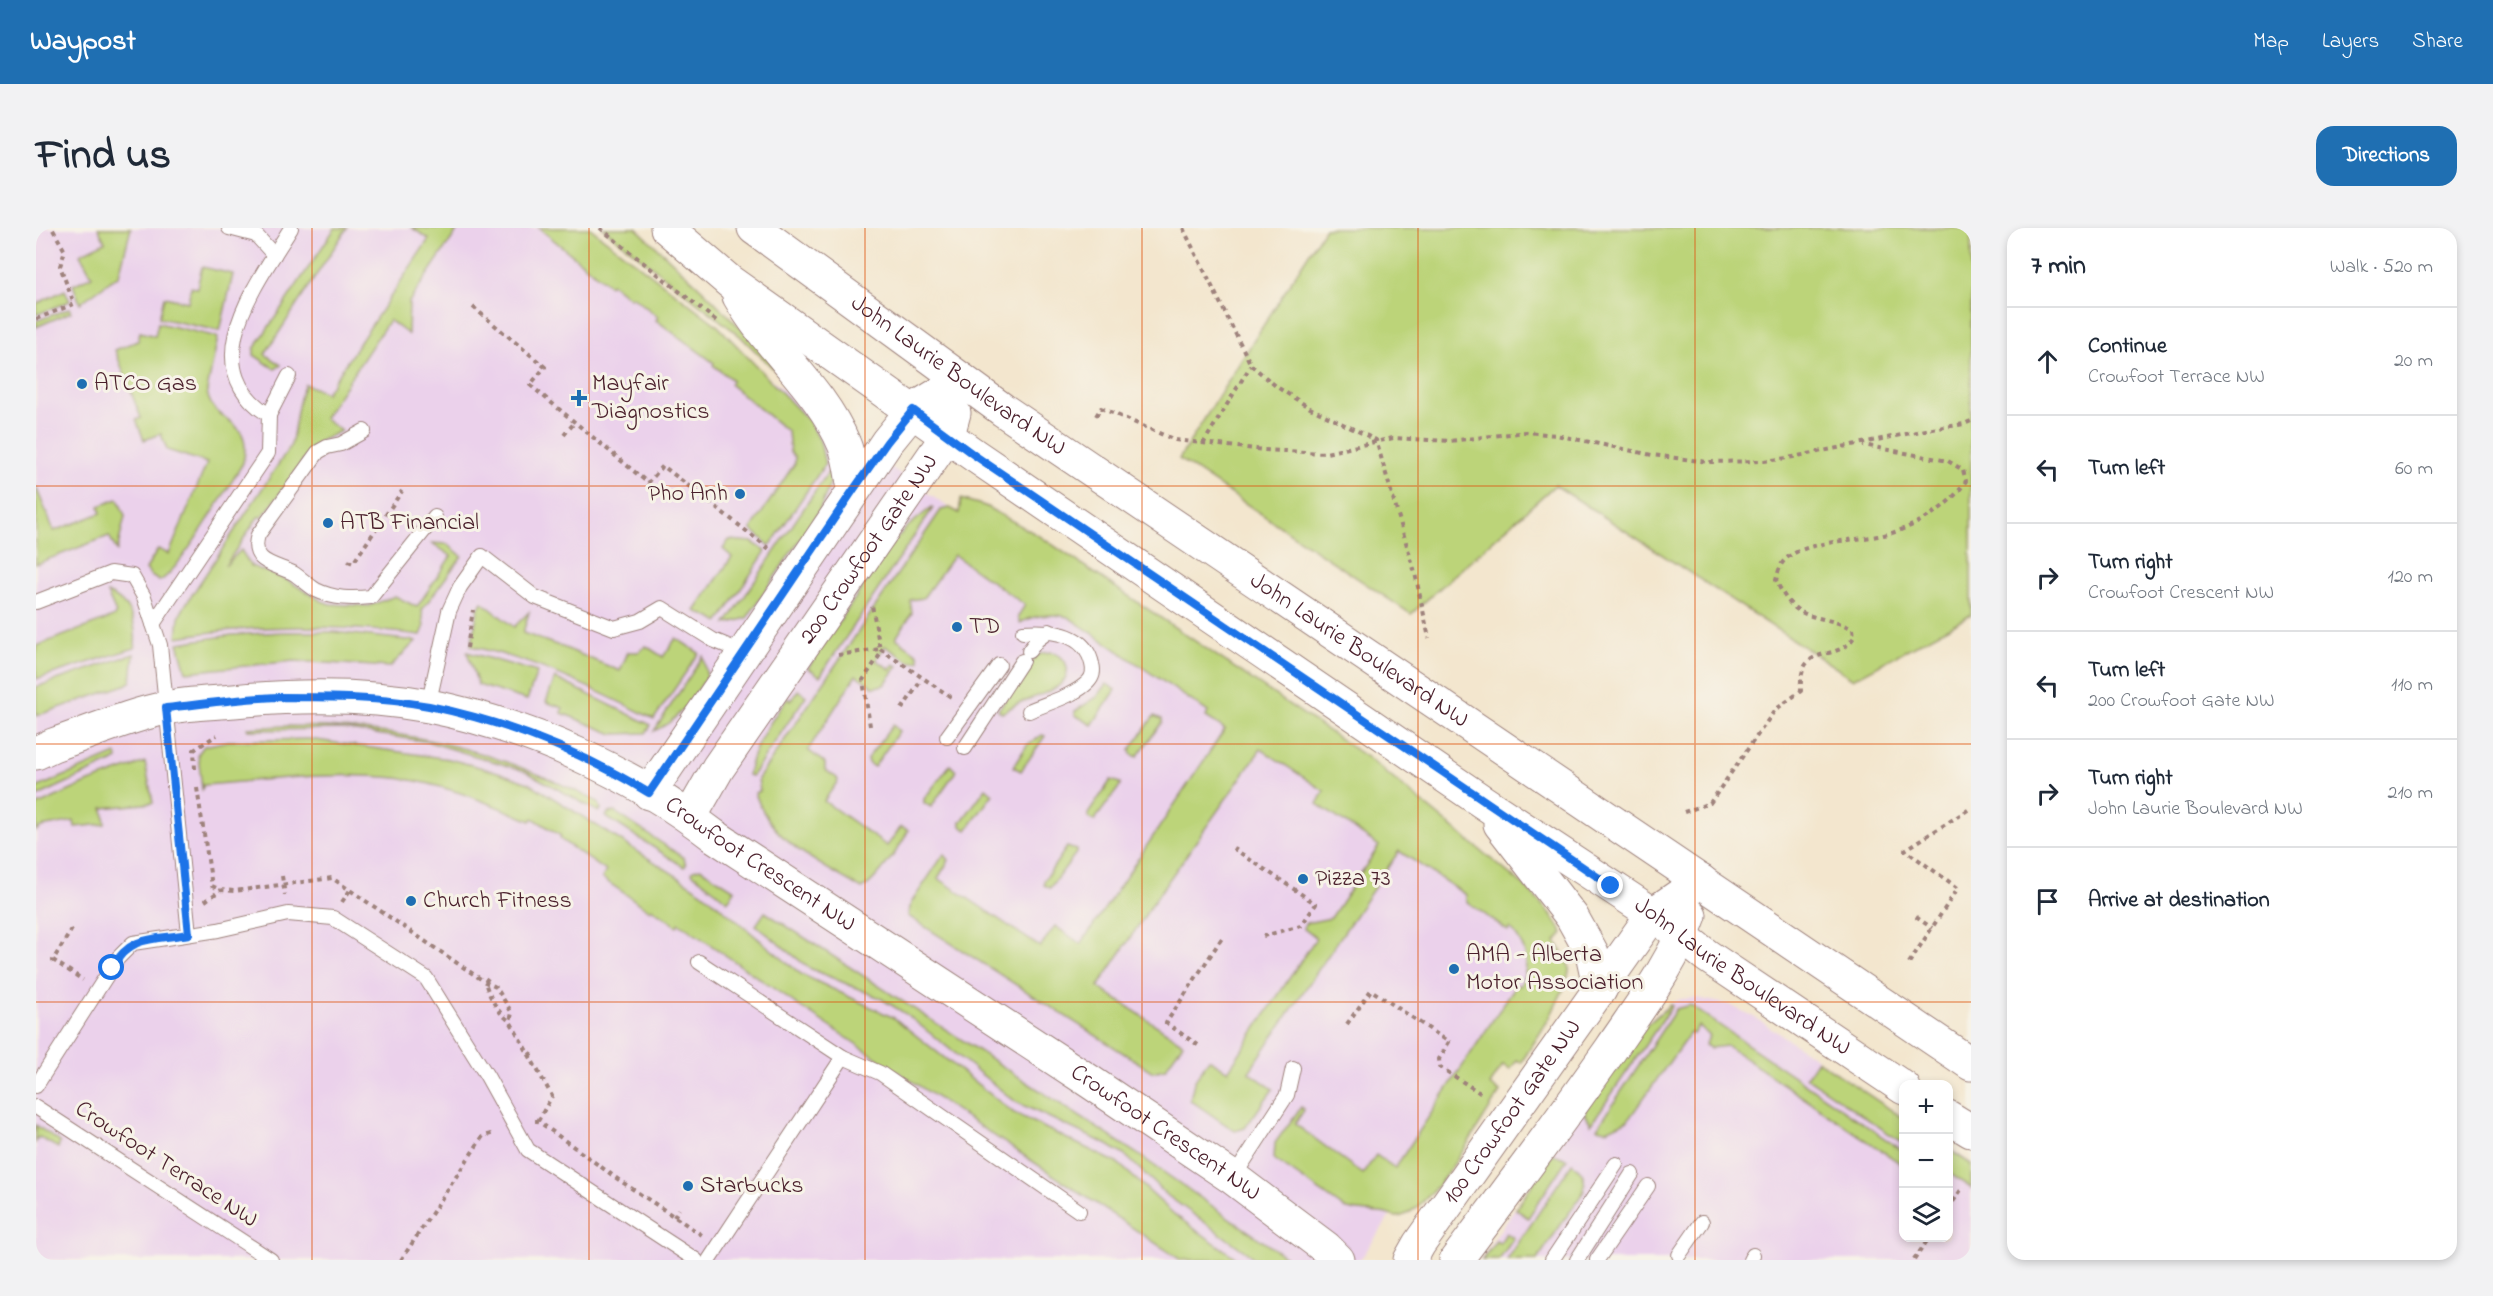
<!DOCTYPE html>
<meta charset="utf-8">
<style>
body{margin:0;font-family:"Indie Flower",sans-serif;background:#f2f2f3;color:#1f2937}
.controls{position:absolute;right:18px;bottom:18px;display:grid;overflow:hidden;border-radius:12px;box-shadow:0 3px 9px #0003}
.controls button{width:54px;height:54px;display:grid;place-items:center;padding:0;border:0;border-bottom:2px solid #e0e1e3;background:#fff;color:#1f2937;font:30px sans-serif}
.stop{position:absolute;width:18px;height:18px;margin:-14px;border:4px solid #1a73e8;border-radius:50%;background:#fff}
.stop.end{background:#1a73e8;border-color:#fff;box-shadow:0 2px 6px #0008}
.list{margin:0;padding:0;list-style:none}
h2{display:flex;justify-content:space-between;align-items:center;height:78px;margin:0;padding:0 24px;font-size:26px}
h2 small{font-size:20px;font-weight:400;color:#747a83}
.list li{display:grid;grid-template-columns:39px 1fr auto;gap:18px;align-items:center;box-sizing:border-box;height:108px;padding:0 24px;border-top:2px solid #e0e1e3}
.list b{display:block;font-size:22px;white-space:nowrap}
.list p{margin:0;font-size:20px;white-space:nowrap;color:#747a83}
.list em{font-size:20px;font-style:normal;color:#747a83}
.icon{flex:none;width:33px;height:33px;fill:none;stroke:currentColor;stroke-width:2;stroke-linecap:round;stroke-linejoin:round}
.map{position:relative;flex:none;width:1935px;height:1032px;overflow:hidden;border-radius:18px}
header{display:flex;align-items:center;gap:36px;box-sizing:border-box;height:84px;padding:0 30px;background:#1f6fb2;color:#fff}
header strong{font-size:28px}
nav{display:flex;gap:33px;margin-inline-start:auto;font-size:21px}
.intro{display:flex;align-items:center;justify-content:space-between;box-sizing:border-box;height:144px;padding:0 36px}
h1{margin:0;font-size:42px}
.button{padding:15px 27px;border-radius:18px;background:#1f6fb2;color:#fff;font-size:21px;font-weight:700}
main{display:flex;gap:36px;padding:0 36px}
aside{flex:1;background:#fff;border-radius:18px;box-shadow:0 3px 9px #0003}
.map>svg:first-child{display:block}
.built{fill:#ebd1eb}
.green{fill:#bcd479;stroke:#837a52;stroke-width:1.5}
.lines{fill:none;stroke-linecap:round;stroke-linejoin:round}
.lane-casing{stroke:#9e827c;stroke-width:16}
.secondary-casing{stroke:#9e827c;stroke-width:35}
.path{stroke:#9e827c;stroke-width:4;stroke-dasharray:4.5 4.5;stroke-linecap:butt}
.lane{stroke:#fff;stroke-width:14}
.secondary{stroke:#fff;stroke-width:33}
.route{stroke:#1a73e8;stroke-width:8}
.grid{fill:none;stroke:#e0560e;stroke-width:1.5;stroke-opacity:0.55}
.poi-dot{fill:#1f6fb2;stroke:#f7f3e8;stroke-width:2}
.labels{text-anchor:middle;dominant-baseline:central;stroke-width:6;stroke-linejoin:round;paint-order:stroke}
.street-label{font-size:24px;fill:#4a1f2b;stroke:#f7f3e8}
.poi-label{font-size:24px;fill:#4a1f2b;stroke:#f7f3e8;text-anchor:start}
</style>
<header>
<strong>Waypost</strong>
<nav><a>Map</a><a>Layers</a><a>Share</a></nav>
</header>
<div class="intro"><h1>Find us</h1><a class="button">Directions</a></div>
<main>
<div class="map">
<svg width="1935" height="1032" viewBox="0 0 1935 1032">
<rect width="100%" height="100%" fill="#f7f3e8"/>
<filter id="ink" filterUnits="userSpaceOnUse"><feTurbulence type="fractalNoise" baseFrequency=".0167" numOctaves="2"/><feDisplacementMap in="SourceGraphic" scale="12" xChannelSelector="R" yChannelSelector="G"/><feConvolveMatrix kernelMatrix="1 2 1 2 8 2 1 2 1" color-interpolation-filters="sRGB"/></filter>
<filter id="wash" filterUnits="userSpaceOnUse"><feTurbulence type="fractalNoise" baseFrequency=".008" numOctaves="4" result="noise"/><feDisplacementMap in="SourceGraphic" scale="24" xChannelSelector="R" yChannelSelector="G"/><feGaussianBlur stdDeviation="1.35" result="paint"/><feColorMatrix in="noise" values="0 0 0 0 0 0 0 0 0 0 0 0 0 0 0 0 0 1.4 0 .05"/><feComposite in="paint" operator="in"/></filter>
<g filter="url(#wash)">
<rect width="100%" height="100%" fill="#f3e6ce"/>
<g class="built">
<path d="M0 0H543L766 176 900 271 1435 631 1524 718 1526 723 1524 740 1324 1032H0Z"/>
<path d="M1661 770 1694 777 1723 792 1867 889 1868 1010H1912L1913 919 1935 935V1032H1444L1590 817 1607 798 1633 776 1645 771Z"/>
</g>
<g class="green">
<path d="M62 0H95L83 47 44 75 37 57 56 48 44 26 69 14Z"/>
<path d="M299 0H311L229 126 245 137 239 141 218 127V121Z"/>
<path d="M376 0H423L373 74 372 106 353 92 288 190 305 203 284 213 276 220 232 282 225 289H222L189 338 205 322 215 338 251 352 286 373 294 376 333 378 359 368 381 379 415 328 396 315 411 316 426 328 386 382 388 400 385 407C301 397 225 395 141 409L143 389 150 376 255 217C260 197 260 174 269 156L290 165 393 11Z"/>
<path d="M503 0H554L681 97 773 193 784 213 789 236 734 318 715 301 759 235V229L754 224 752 204 694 156 696 152 677 137 678 135 620 92 622 89 596 68 594 70 575 55 573 57Z"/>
<path d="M567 0H600L669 64 731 127 743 146 704 108Z"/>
<path d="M1289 0H1935V387L1817 451 1519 257 1375 386 1143 231Z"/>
<path d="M166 39 197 46 184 103 123 90 128 69 152 74 155 59 161 60Z"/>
<path d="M29 62 34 73 0 87V76Z"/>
<path d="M34 80 35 84 0 99V93Z"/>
<path d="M122 95 182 109 171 162C174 198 219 186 207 235 195 255 140 349 123 353L115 348 110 341 122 321 133 326 171 235 131 222 125 206 108 212 100 192 105 190 79 122 102 113 104 104 119 108Z"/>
<path d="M797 237 794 256 783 283 711 390 690 396Z"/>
<path d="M0 259 18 303 65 285 63 278 82 271 89 288 81 323 73 308 0 336Z"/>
<path d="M925 271 949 278 1005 309 1332 530 1488 658 1515 686 1527 705 1520 713 1533 738V744L1528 760 1513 791 1485 835 1481 832 1474 842 1467 837 1454 857 1464 864C1445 893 1395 984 1362 989 1357 989 1350 985 1344 985 1331 984 1321 984 1308 980L1238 931 1239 915 1265 879 1268 882 1259 896 1327 946 1340 927 1359 940 1480 757 1484 758C1495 737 1490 717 1474 700L1472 703 1430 673V667L1363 623 1213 844 1237 861 1209 900 1199 903 1154 872 1158 854 1173 831 1192 843 1280 710 1267 700 1270 695 1295 690 1343 618 1281 576 1288 563 1225 521 1121 669 1062 759 1147 815 1129 841 1117 844 872 688 875 675 908 626 913 632 902 650 1004 719 1019 698 1045 716 1189 501 1170 489 1172 484 1032 389C1017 385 998 387 984 395L982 388 989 377 918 327 887 370 874 372 876 385 860 410 882 426 883 433 874 434 849 418 840 432 854 441 858 436 862 438 848 457 838 459 820 447 772 522 789 535V542L801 550 802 553 788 573 851 618 865 599 872 602C868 615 839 654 826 661 784 635 735 615 719 565L724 563 722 551 905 282 914 280 923 285Z"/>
<path d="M896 279 897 280 784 448 772 440 855 317 870 300Z"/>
<path d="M693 312 716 314 730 323 683 394 659 383 696 329 687 321Z"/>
<path d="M71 365C95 374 101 396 99 420L0 451V418L77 389 80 385Z"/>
<path d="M446 374 478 399 493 384 487 405 529 420 584 443 592 424H602L610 418 627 429 640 410 663 425 618 491C555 460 504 434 435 418L442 381Z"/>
<path d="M247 404H298L380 413 354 439 258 433 150 444 142 415 196 407Z"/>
<path d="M431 424 501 444 491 472 442 457Z"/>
<path d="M1016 424C1022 426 1028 430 1030 436 1039 461 998 468 983 475 977 478 971 482 966 485L962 482 1000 428 1006 425Z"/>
<path d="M98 426 95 453 89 457 0 488V459Z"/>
<path d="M667 428 671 449C656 470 643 493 618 503Z"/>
<path d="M519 450 615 497 610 505 577 506 526 485 527 480 510 474Z"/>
<path d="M1071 456 1080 462 1056 497 1039 487V483L1061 469Z"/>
<path d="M762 462 770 468 716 548 712 547C717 517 734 495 751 470L755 473Z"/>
<path d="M1118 488 1126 491V494L1101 529 1095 526 1094 522Z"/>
<path d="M857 497 863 503 838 539 832 535 831 531Z"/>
<path d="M247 498C365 498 457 520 562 574L565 581 563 584 489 543 393 514 306 501 212 502 211 500Z"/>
<path d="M1006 507 1009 508 985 543 977 539 991 517Z"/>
<path d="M273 511 413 531 462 544 495 556 666 664 765 746 858 790 978 885 1083 936 1139 987 1203 1032H1145L760 776 643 695 641 698 615 680 613 682 566 650 570 643 524 611 525 608 497 590 495 593C452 575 407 555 360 550 296 543 232 552 168 557L166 561 162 526 168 518 192 513Z"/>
<path d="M80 526 82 531 0 569V560Z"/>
<path d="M109 534 117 575 67 580 69 596 39 599 38 593 5 599 0 603V578L53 554Z"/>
<path d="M914 537 920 543 895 579 888 575V571Z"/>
<path d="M1075 552 1084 555V558L1058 593 1052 589V586Z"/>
<path d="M950 560 957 566 931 602 925 598V594Z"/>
<path d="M579 584 648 630 650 637 648 639 570 589 572 585Z"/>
<path d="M1031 619 1040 622V625L1014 660 1008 657V653Z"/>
<path d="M664 640 699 662 692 673 656 645 657 642Z"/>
<path d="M729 684 1100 925 1254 1032H1221L1132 968 1091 929 1072 917 980 874 870 786 844 770 773 740 720 697Z"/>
<path d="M1634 777 1636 778 1555 896 1549 886V881L1606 801Z"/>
<path d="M1654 777 1867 923V937L1691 818 1674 820 1669 817 1674 808 1662 798 1657 806 1654 805 1592 892 1571 902 1561 900 1640 781Z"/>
<path d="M1781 832 1867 890V915L1770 849Z"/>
<path d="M0 897 24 914 22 920 3 909 0 914Z"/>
<path d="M1912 921 1935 936V960L1913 945Z"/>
<path d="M1517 926 1531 931 1492 990 1480 981Z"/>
<path d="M1536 935C1547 943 1550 950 1548 963L1501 1032H1471Z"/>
<path d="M1470 1005 1478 1010 1463 1032H1446L1460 1013 1464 1015Z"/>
</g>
</g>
<g filter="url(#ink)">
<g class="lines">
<g class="lane-casing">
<g id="lane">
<path d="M193 0 220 7 238 27"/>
<path d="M233 187 253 148"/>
<path d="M328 203 305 216 291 219 282 224 222 307C213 335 239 336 257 345 265 350 272 357 280 362 298 371 316 371 335 369L399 289"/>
<path d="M0 374 75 345 96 348 108 369 124 417 153 706"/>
<path d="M117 396 232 225 233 187C156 138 221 56 255 0"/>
<path d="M987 404C1014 402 1049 404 1056 436 1058 443 1057 449 1052 454 1038 468 1011 475 993 483"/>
<path d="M993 423 1001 412 1013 403"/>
<path d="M392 478 413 383 424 359 446 328 499 369 578 400 604 393 626 380 677 412 709 425"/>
<path d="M911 509 963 437"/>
<path d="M929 520 986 433"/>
<path d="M663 734 807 829 673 1032"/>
<path d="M807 829 844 845 1043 983"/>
<path d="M0 858 82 730 97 715 182 702 252 686 297 690 390 750 451 848 492 922 660 1032"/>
<path d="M0 879 235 1032"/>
<path d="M1197 950 1251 867 1257 840"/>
<path d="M1643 1027 1666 994"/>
<path d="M1516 1032 1580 936"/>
<path d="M1541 1032 1596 946"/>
<path d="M1561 1032 1612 958"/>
<path d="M1714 1032 1717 1027"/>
</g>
</g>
<g class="secondary-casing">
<g id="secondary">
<path id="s1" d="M631 0 694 54 938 227 1447 574 1617 686 1671 728 1868 860"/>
<path id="s2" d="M718 0 967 182 1935 836"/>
<path d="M703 68C733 121 784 159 808 216 814 229 815 246 818 261"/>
<path id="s3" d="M0 525 17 517C53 505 94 487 130 480 151 475 176 475 198 473 261 467 330 466 393 478 493 498 596 544 677 607L1053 853 1197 950 1290 1020 1302 1032"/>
<path d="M613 565 851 214 877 182 926 152"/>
<path id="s4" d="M654 589 682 540 912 207 918 185"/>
<path d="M1464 596 1536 689 1556 725 1564 762"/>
<path d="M1912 889 1935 903"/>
<path id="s5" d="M1374 1032 1383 1016 1617 686 1665 653"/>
<path d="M1420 1032C1473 962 1525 892 1575 821 1604 778 1637 736 1654 687"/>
</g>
</g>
<g class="path">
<path d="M564 0 683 95"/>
<path d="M1147 0 1215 137 1241 159 1274 180 1340 212 1379 345 1393 410"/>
<path d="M437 79 509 139 494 157 612 255 627 238 736 323"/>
<path d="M0 91 38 76 24 38 29 23 16 0"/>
<path d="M1060 188 1065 180 1139 212 1228 222 1290 225 1357 210 1414 213 1490 204 1520 207 1616 227 1672 234 1728 233 1752 230 1890 202 1928 196 1935 193"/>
<path d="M528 207 539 194"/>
<path d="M1167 216 1215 137"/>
<path d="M312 333 317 335 366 263"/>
<path d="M431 420 437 382"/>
<path d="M844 421 915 469"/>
<path d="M802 427 844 421 836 377"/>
<path d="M866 481 886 451"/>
<path d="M834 498 827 452 847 422"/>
<path d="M159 541 158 522 181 507"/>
<path d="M161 560 176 658 185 662 199 663 296 650 449 754 460 759 476 785 474 793 516 868 502 893"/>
<path d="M1648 584 1674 575 1739 482 1765 463C1762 412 1800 437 1818 409L1817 401C1780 383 1760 398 1740 352 1742 346 1743 339 1747 334 1764 312 1825 313 1852 306 1882 298 1913 279 1930 253L1927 242 1912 233 1827 217"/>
<path d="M1197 620 1280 676 1265 698 1227 708"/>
<path d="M246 648 249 667"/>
<path d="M169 673 185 662"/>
<path d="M306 674 314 662"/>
<path d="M1880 689 1896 700"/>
<path d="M36 701 17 732 47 752"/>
<path d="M1873 735 1922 660 1869 622 1935 580"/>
<path d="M452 750 449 754C453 768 462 786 474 793"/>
<path d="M1311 796 1335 762 1413 814 1403 831 1404 839 1444 865"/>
<path d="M1162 817 1130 795 1186 710"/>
<path d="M493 827 499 823"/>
<path d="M499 893H502L583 952 666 1007"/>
<path d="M1912 981 1927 959"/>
<path d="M638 989 643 981"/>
<path d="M365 1032 447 908 459 905"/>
<path d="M1878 1032 1893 1010"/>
</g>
<use href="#lane" class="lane"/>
<use href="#secondary" class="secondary"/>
</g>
</g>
<g class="lines" filter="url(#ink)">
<path class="route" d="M76 740C95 706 118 712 153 706L130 480C167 476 206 470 243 469 293 469 345 469 393 478 470 494 546 524 613 565L818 261 851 214 877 182 938 227 1575 658"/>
</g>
<path class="grid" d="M276 0V1032M553 0V1032M829 0V1032M1106 0V1032M1382 0V1032M1659 0V1032M0 258H1935M0 516H1935M0 774H1935"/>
<g class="poi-dot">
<circle cx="46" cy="156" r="6"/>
<path d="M540 161h6v6h6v6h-6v6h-6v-6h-6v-6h6z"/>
<circle cx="704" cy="266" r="6"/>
<circle cx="292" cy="295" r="6"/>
<circle cx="921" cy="399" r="6"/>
<circle cx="1267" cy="651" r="6"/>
<circle cx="375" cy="673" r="6"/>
<circle cx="1418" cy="741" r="6"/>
<circle cx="652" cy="958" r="6"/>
</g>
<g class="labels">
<g class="street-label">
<text stroke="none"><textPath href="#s2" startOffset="252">John Laurie Boulevard NW</textPath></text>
<text stroke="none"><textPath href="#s4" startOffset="322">200 Crowfoot Gate NW</textPath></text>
<text stroke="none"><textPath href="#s2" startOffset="738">John Laurie Boulevard NW</textPath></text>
<text stroke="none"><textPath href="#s3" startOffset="772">Crowfoot Crescent NW</textPath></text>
<text stroke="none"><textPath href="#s1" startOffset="1311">John Laurie Boulevard NW</textPath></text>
<text stroke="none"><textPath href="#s5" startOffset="180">100 Crowfoot Gate NW</textPath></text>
<text stroke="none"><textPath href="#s3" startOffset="1258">Crowfoot Crescent NW</textPath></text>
<text transform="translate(130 937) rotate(33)">Crowfoot Terrace NW</text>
</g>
<g class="poi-label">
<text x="58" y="156">ATCO Gas</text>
<text x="556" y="156">Mayfair<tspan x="556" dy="28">Diagnostics</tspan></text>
<text x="692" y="266" text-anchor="end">Pho Anh</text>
<text x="304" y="295">ATB Financial</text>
<text x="933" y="399">TD</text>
<text x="1279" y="651">Pizza 73</text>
<text x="387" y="673">Church Fitness</text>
<text x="1430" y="727">AMA - Alberta<tspan x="1430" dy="28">Motor Association</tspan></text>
<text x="664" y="958">Starbucks</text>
</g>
</g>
</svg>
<div class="controls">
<button>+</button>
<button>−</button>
<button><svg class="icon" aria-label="layers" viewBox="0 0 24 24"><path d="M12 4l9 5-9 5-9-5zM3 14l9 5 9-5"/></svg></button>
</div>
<div class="stop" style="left:76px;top:740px"></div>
<div class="stop end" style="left:1575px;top:658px"></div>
</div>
<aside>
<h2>7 min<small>Walk · 520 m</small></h2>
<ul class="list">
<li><svg class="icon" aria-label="ahead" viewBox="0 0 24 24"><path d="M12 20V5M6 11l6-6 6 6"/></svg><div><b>Continue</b><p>Crowfoot Terrace NW</p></div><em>20 m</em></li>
<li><svg class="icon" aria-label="left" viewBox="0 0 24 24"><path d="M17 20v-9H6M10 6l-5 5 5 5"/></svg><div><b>Turn left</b></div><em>60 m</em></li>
<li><svg class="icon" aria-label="right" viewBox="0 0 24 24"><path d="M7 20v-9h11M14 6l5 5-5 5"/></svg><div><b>Turn right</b><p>Crowfoot Crescent NW</p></div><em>120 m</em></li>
<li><svg class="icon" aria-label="left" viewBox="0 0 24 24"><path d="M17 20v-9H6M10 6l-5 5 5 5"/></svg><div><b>Turn left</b><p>200 Crowfoot Gate NW</p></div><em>110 m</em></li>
<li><svg class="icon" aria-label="right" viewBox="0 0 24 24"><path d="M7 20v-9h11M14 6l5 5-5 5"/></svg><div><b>Turn right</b><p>John Laurie Boulevard NW</p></div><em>210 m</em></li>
<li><svg class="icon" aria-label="arrive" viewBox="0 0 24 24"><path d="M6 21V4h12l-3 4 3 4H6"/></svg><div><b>Arrive at destination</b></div></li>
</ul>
</aside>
</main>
